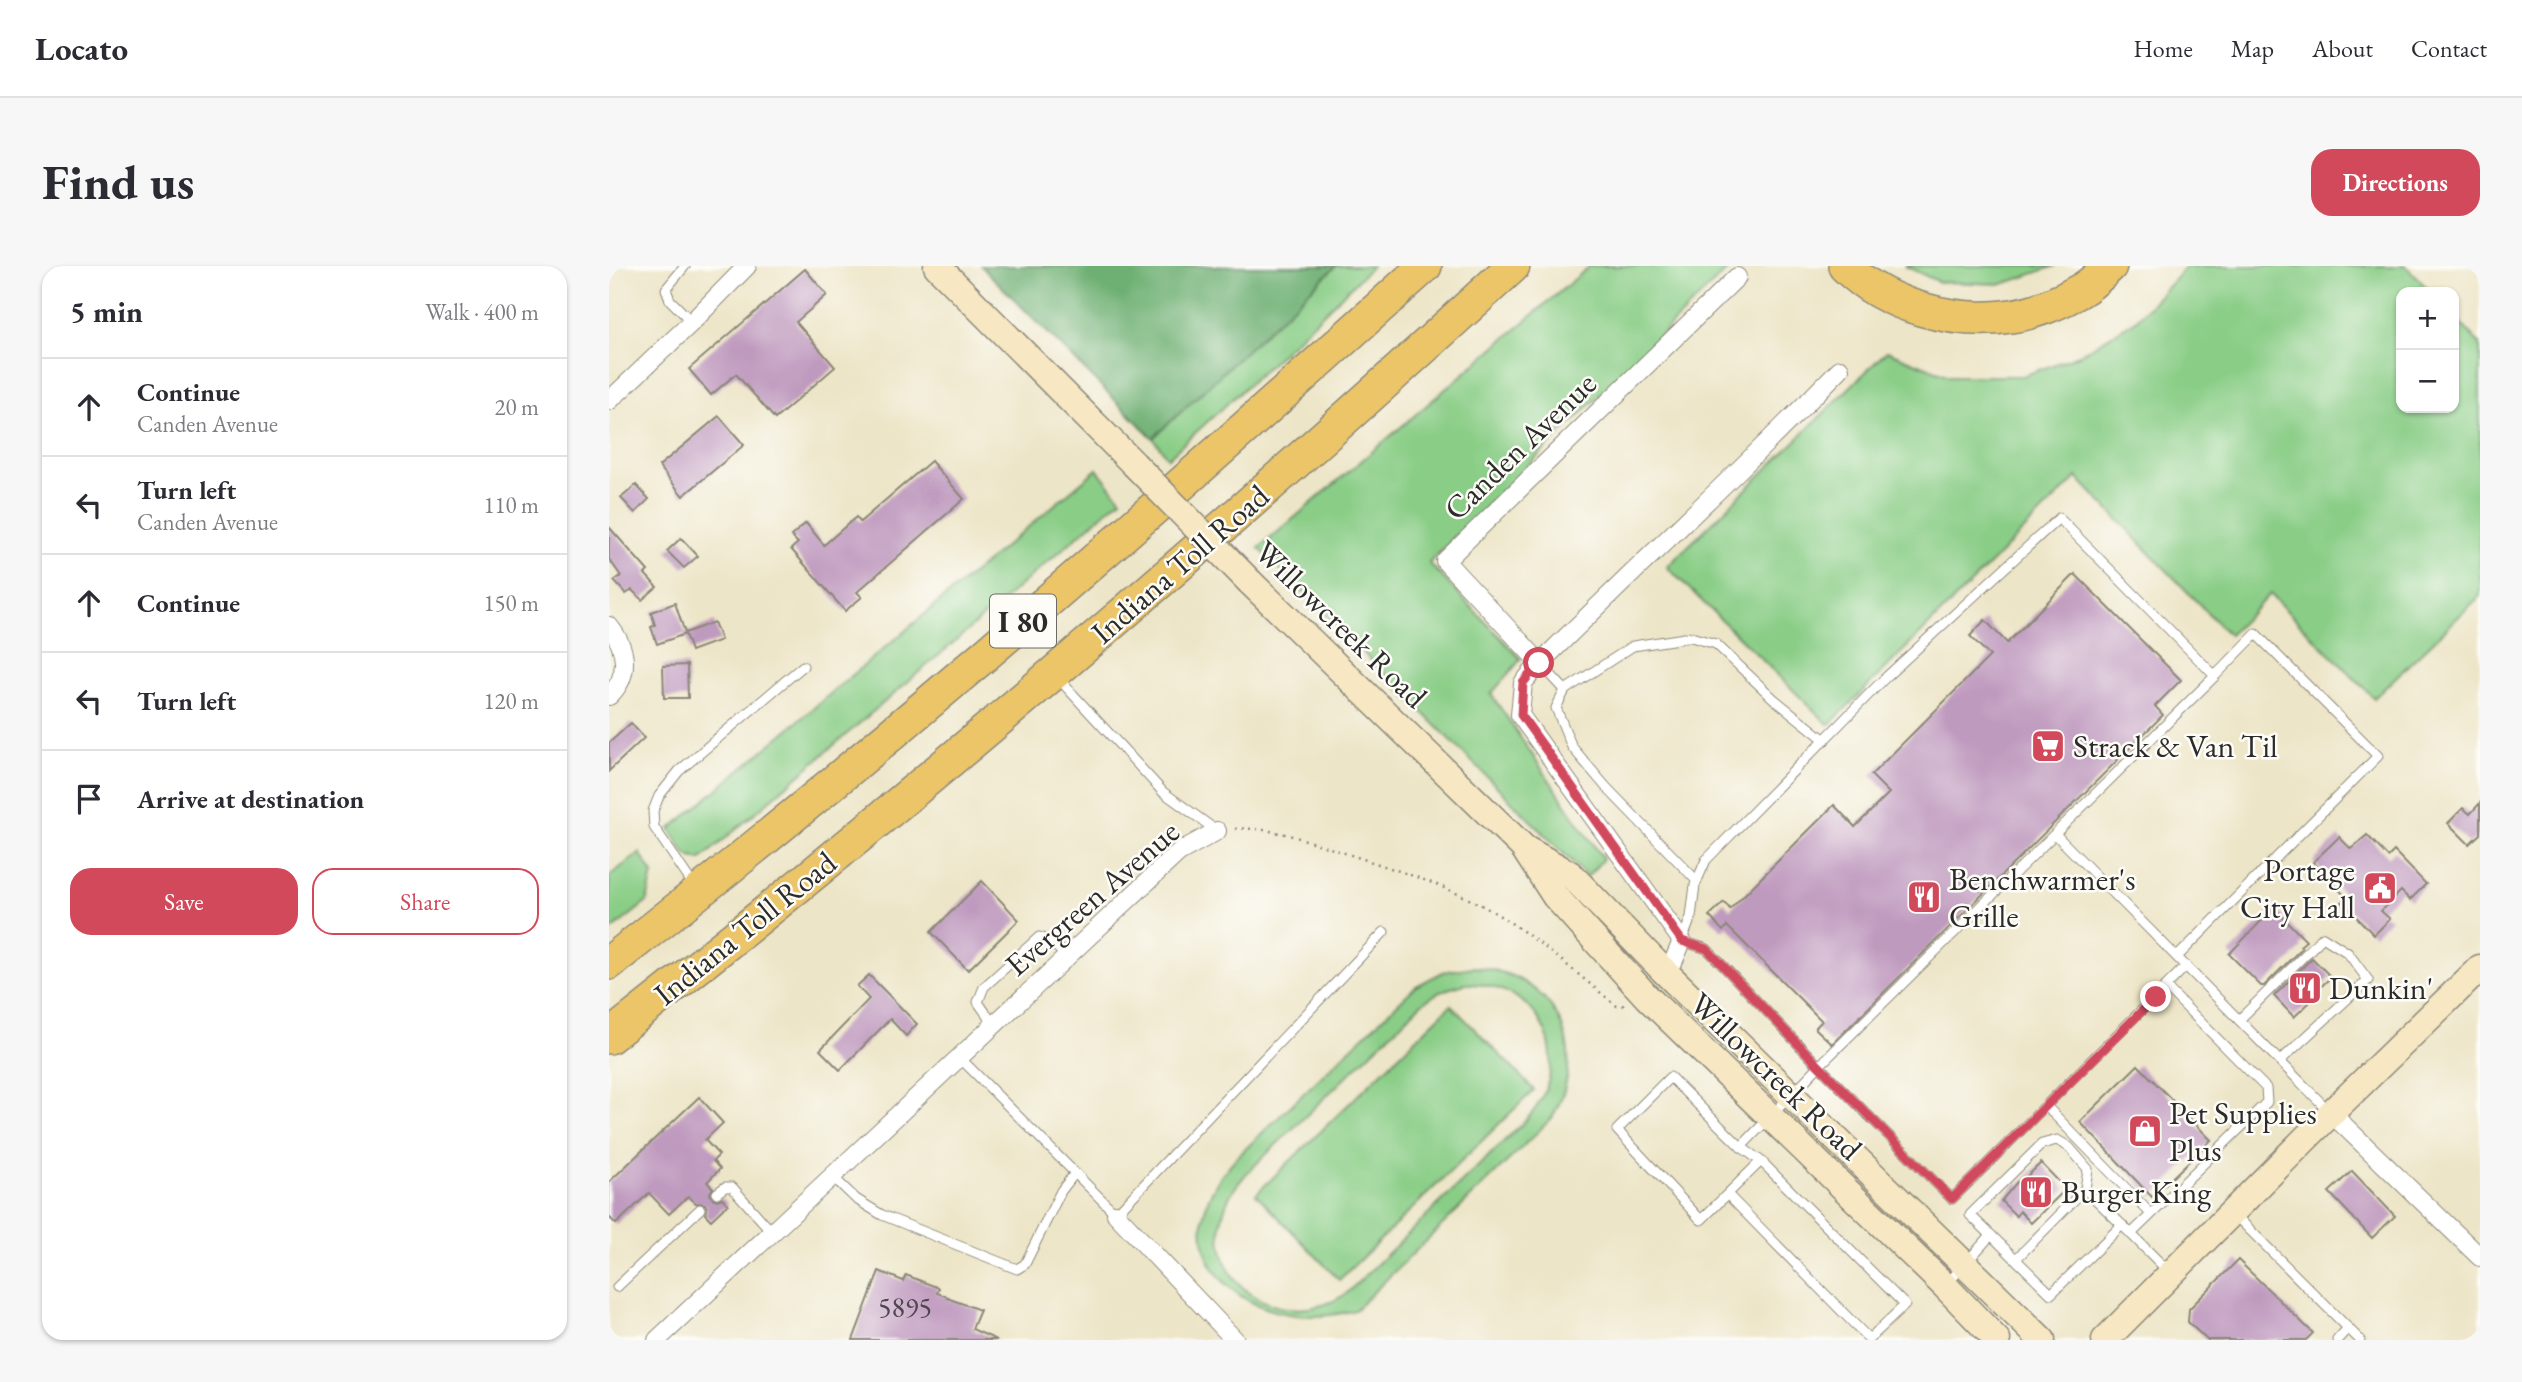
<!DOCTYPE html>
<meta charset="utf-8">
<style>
body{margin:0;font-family:"EB Garamond",serif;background:#f7f7f7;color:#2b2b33}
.controls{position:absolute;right:21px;top:21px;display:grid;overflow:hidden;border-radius:14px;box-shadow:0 2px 5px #0004}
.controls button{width:63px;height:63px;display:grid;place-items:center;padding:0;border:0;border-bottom:2px solid #e1e1e2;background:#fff;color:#2b2b33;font:35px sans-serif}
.stop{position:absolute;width:21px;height:21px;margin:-16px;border:5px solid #d1495b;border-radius:50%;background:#fff}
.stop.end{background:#d1495b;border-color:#fff;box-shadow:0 2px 7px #0008}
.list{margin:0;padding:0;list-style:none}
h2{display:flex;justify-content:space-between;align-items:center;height:91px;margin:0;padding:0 28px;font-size:30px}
h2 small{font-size:23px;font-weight:400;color:#7c7c81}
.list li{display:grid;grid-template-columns:46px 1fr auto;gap:21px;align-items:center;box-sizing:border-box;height:98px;padding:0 28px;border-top:2px solid #e1e1e2}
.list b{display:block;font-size:26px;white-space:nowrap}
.list p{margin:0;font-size:23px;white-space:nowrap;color:#7c7c81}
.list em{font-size:23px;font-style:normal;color:#7c7c81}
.actions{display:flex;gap:14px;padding:21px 28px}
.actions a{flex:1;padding:16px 0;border:2px solid #d1495b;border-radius:21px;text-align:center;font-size:24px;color:#d1495b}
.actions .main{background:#d1495b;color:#fff}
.icon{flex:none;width:38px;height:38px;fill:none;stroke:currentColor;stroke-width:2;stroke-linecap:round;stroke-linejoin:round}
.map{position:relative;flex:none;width:1871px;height:1074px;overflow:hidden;border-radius:21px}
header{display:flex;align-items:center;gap:42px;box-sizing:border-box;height:98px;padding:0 35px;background:#fff;border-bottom:2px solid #e1e1e2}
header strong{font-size:33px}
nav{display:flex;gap:38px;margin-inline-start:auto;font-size:24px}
.intro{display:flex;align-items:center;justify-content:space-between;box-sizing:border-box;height:168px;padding:0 42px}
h1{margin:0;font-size:49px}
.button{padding:18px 32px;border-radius:21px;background:#d1495b;color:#fff;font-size:24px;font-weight:700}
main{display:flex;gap:42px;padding:0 42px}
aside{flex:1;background:#fff;border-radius:21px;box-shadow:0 2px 5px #0004}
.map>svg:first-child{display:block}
.green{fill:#89cd86;stroke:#5a7c58;stroke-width:2;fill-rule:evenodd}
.forest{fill:#6eb073;stroke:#4c6e4f;stroke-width:2}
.building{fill:#bf9abf}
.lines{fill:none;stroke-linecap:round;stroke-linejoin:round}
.lane-casing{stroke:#8c8879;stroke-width:11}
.street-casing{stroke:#8c8879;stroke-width:20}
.secondary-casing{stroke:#8c8879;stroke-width:29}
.highway-casing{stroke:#8c8879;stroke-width:36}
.path{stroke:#8c8879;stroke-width:2.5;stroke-dasharray:2 5;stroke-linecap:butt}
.lane{stroke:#fff;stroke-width:9}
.street{stroke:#fff;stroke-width:18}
.secondary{stroke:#f7e8c3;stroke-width:26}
.highway{stroke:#ecc569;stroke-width:33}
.secondary-bridge-casing{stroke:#8c8879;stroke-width:29;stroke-linecap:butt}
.secondary-bridge{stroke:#f7e8c3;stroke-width:26}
.route{stroke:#d1495b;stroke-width:9}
.labels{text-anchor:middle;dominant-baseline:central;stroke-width:5;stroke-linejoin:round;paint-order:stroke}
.number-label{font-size:28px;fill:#504750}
.shield{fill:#fdfcf7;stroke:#6a6a68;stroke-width:2}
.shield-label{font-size:30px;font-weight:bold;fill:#2b2b2b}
.street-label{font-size:32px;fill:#2b2b2b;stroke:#fdfcf7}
.poi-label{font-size:32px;fill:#2b2b2b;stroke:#fdfcf7;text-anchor:start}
</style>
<header>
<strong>Locato</strong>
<nav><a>Home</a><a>Map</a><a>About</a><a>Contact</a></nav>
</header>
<div class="intro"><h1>Find us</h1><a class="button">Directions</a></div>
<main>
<aside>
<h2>5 min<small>Walk · 400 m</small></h2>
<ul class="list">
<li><svg class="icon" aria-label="ahead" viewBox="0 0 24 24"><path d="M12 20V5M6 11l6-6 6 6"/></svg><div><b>Continue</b><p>Canden Avenue</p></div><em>20 m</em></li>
<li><svg class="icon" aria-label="left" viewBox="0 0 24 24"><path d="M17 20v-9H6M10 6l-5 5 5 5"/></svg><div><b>Turn left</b><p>Canden Avenue</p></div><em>110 m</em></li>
<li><svg class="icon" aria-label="ahead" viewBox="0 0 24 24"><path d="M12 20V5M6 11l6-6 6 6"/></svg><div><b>Continue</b></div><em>150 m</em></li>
<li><svg class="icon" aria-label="left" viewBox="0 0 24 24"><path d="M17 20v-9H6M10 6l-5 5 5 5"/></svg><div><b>Turn left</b></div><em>120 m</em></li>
<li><svg class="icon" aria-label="arrive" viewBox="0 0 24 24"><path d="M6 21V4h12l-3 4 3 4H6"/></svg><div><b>Arrive at destination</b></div></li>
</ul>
<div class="actions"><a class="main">Save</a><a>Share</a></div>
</aside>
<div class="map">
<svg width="1871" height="1074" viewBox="0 0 1871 1074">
<rect width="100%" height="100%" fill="#fdfcf7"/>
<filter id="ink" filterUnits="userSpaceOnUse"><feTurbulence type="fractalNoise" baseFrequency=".0143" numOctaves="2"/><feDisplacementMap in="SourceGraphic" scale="14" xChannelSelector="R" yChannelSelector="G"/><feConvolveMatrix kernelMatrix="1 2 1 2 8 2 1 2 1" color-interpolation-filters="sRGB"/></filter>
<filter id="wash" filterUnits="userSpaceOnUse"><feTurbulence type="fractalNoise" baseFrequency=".00686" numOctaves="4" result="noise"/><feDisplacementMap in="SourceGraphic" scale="28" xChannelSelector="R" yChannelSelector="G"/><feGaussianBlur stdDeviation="1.57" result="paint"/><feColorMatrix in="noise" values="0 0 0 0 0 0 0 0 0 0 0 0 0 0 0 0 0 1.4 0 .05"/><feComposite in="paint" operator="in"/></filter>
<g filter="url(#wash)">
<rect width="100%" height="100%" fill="#ede5c7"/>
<g class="green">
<path d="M727 0H763L682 79 559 192 544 172Z"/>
<path d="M981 0H1122L820 297 912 393 882 428 994 593 978 611 650 282Z"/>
<path d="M1296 0H1446L1394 18 1330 16Z"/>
<path d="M1578 0H1797L1822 26H1792V142H1845V50L1871 78V330L1765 432 1661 328 1620 369 1468 211 1220 459 1058 301 1278 85 1340 110H1414L1470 89 1527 54Z"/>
<path d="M488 203 512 233 91 594 77 589 61 563Z"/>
<path d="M31 587 44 608 38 636 0 666V610Z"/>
<path d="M863 701C945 706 984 781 943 852L746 1044C640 1074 539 986 627 892L807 720 834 706ZM856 718C934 716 970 797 917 854L737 1028C670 1071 587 1013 618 936 622 925 631 915 639 906L812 738 832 725Z"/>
<path d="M842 739 925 824 730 1014 647 928Z"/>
</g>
<path class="forest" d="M372 0H727L544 172Z"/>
<g id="blocks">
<g class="building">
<path d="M196 3 218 29 187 56 226 101 166 153 127 108 102 129 80 103Z"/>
<path d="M110 150 135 179 74 230 50 200Z"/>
<path d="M322 195 355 233 248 326 253 331 236 345 182 283 189 277 182 270 197 257 215 279 247 251 251 256Z"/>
<path d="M27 219 40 233 26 247 12 232Z"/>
<path d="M0 261 39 305 36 308 48 321 33 334 23 324 17 328 5 315 12 310 0 293Z"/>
<path d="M72 272 89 290 75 302 58 285Z"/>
<path d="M1466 308 1572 414 1546 440 1554 449 1223 778 1206 762 1213 755 1118 660 1114 665 1100 650 1115 636 1121 643 1225 539 1246 561 1280 527 1262 509 1381 390 1361 370 1376 354 1398 377Z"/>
<path d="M66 337 76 367 105 356 112 374 82 385 76 368 48 378 42 361 46 359 42 346Z"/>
<path d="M78 399 79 432H55L54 400Z"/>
<path d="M22 457 35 472 0 505V477Z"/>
<path d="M1871 537V568L1860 578 1839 557 1854 542 1861 548Z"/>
<path d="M1758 569 1779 591 1785 585 1817 618 1801 634 1792 625 1772 645 1781 653 1765 669 1733 636 1738 632 1704 596 1730 571 1742 583Z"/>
<path d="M373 615 410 654 359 704 322 666Z"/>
<path d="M1665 642 1697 675 1691 680 1693 682 1655 720H1652L1620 688Z"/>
<path d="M1703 692 1722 711 1698 734 1700 737 1685 751 1665 730Z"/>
<path d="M260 709 308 758 297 770 281 753 231 804 211 784 260 733 248 720Z"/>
<path d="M1529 799 1602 874 1543 931 1471 856Z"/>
<path d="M90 831 114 857 96 874 110 889 104 895 111 903 98 916 104 922 101 927 103 932 108 934 113 932 119 938 102 954 96 948 98 942 96 938 87 937 79 930 60 948 40 927 7 958 0 951V916Z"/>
<path d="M1432 897 1457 923 1422 957 1411 945 1407 950 1392 935 1408 916 1410 918Z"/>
<path d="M1743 905 1786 950 1763 972 1720 926Z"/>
<path d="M1629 994 1704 1067 1697 1074H1598L1579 1056 1580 1043Z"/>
<path d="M270 1005 294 1015 297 1009 330 1022 328 1027 339 1031 338 1032 371 1044 363 1063 388 1074H244Z"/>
</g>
</g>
</g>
<g filter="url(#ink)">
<use href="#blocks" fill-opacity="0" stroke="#8c8879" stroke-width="2"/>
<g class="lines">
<g class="lane-casing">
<g id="lane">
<path d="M76 0 57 23 61 34 83 56"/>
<path d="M931 397 956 424 947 442 963 481 997 521 1088 615"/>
<path d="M448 411 554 526 608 565"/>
<path d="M956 424 1024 380 1082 371 1107 378 1165 433 1216 474"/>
<path d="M1446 568 1721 846"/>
<path d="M85 620 45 561 44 545 50 530 70 505 194 400"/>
<path d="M1568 691 1769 490 1647 368 1606 410 1450 252 1276 412 1097 594 1086 619 1082 651 1073 675 1098 683 1210 800 1343 933 1577 700"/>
<path d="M1630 754 1714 671 1739 687 1759 714 1671 795"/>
<path d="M385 759 369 736 375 721 430 671 442 675 457 691"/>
<path d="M350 791 507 948 775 666"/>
<path d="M1438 841 1542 948"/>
<path d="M1132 881 1210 800 1606 410"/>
<path d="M223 910 247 933 273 949 408 1003 416 998 452 925 466 907"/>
<path d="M1476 923 1513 959"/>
<path d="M108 927 116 921H123L163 966"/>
<path d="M1119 929 1260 1073 1296 1039 1152 895 1132 881 1061 811 1008 864 1092 954 1152 895"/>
<path d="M1626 949 1739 1062 1728 1074"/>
<path d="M1522 968 1658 836 1657 822 1557 721"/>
<path d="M1382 969 1361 949 1433 878 1448 874 1460 881 1479 903 1476 923 1407 993"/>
<path d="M1337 1019 1382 969 1442 1028 1513 959 1559 1005"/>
<path d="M8 1021 91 943"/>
<path d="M1739 1062 1751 1074"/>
</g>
</g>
<g class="street-casing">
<g id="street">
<path d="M0 135 83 56 138 0"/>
<path d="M0 360C18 382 22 409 0 430"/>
<path d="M931 397 836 295 1128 11"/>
<path d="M1054 704 1065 694 1073 675 911 449 914 417 931 397C1030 299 1133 204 1231 103"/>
<path d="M1722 847 1871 991"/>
<path d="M507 948 626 1074"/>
<path d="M48 1074 570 586 608 565"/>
</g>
</g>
<g class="secondary-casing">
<g id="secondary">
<path d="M328 0 525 198"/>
<path d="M641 316 914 581 946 630 1038 731 1336 1020 1388 1074"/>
<path d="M918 584 961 608 1054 704 1433 1074"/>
<path d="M1496 1074 1722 847 1871 702"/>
</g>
</g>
<g class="highway-casing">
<g id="highway">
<path d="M1236 0C1276 40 1346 59 1402 50 1425 47 1452 36 1472 24 1483 18 1492 8 1501 0"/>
<path d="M0 697C282 477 551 240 816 0"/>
<path d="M0 771C312 527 612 268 904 0"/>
</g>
</g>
<path class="path" d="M626 563C661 560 696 574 730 585 777 601 826 615 870 638 920 664 964 705 1008 740L1017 739"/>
<use href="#lane" class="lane"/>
<use href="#street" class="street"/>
<use href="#secondary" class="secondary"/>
<use href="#highway" class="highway"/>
<g class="secondary-bridge-casing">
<path id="secondary-bridge" d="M525 198 641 316"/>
</g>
<use href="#secondary-bridge" class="secondary-bridge"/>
</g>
</g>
<g class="lines" filter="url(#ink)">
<path class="route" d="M930 397 914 417 912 449 1073 675 1098 683 1210 800 1343 933 1547 731"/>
</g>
<defs>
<g id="supermarket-square" transform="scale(1.75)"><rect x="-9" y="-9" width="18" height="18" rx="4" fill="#d1495b" stroke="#fdfcf7"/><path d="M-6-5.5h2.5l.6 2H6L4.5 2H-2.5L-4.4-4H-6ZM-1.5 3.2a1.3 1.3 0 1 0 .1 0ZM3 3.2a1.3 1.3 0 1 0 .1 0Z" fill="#fff"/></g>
<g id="civic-square" transform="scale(1.75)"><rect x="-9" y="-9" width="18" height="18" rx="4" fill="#d1495b" stroke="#fdfcf7"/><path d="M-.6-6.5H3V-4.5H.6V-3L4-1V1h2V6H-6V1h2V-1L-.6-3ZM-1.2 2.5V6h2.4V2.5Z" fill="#fff"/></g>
<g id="restaurant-square" transform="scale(1.75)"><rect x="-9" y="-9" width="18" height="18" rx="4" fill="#d1495b" stroke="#fdfcf7"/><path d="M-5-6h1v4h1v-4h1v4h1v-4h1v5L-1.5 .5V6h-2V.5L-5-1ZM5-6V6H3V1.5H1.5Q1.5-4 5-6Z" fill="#fff"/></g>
<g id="shop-square" transform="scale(1.75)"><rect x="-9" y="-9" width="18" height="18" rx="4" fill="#d1495b" stroke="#fdfcf7"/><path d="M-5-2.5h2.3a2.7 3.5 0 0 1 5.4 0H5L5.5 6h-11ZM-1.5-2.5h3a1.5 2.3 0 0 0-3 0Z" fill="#fff"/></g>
</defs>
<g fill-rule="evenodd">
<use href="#supermarket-square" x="1439" y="480"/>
<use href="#civic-square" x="1771" y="622"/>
<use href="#restaurant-square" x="1315" y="631"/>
<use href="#restaurant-square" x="1696" y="722"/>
<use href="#shop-square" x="1536" y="865"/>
<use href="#restaurant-square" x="1427" y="926"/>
</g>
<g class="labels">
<g class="number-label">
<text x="296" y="1041">5895</text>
</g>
<rect class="shield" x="381" y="328.5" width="66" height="53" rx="5"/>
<g class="shield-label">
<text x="414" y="355">I 80</text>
</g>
<g class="street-label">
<text transform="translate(911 180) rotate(-44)">Canden Avenue</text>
<text transform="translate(571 298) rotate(-41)">Indiana Toll Road</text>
<text transform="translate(732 358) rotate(44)">Willowcreek Road</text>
<text transform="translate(483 632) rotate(-41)">Evergreen Avenue</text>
<text transform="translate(136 662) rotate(-39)">Indiana Toll Road</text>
<text transform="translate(1167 810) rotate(44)">Willowcreek Road</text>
</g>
<g class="poi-label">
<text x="1464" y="480">Strack &amp; Van Til</text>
<text x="1746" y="604" text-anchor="end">Portage<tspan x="1746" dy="37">City Hall</tspan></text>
<text x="1340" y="613">Benchwarmer's<tspan x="1340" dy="37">Grille</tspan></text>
<text x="1720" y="722">Dunkin'</text>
<text x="1560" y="847">Pet Supplies<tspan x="1560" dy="37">Plus</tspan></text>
<text x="1452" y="926">Burger King</text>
</g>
</g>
</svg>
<div class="controls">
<button>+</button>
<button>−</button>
</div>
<div class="stop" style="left:930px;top:397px"></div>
<div class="stop end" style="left:1547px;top:731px"></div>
</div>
</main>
